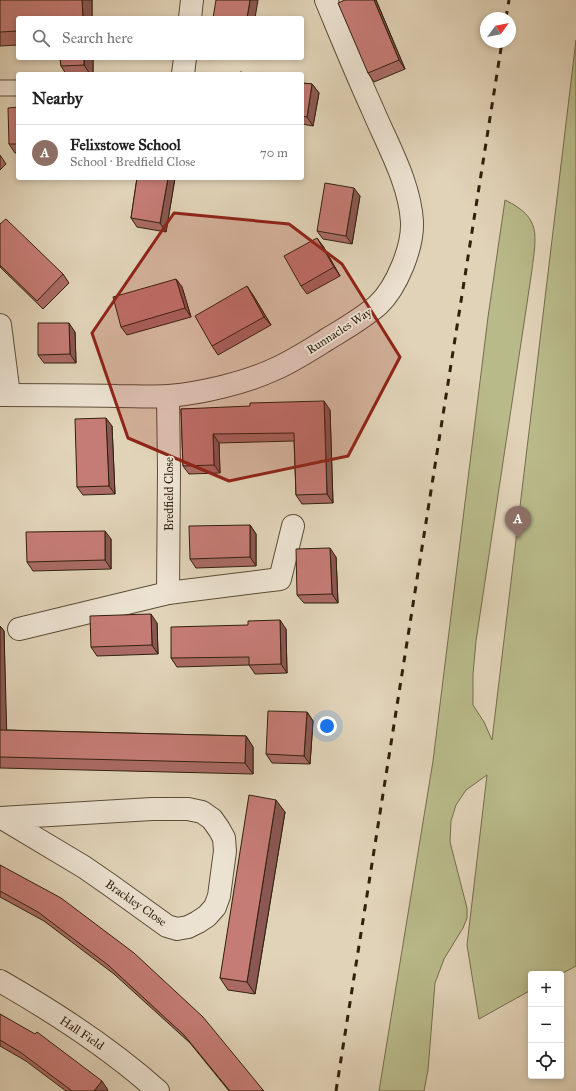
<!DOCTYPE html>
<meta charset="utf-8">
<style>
body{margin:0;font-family:"IM FELL Great Primer",serif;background:#f6f6f6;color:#222}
.controls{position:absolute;right:12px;bottom:12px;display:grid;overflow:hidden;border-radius:4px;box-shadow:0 2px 6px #0003}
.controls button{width:36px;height:36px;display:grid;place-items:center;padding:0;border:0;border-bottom:1px solid #e0e0e0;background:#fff;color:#222;font:20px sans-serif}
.compass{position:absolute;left:480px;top:12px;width:36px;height:36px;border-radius:50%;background:#fff;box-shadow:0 2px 6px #0003;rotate:57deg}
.you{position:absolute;left:327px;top:726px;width:14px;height:14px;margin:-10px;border:3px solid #fff;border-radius:50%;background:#1a73e8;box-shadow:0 0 0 6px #1a73e833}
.badge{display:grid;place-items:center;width:26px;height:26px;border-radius:50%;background:#7c3aed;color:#fff;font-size:13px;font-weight:700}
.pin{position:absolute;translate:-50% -33px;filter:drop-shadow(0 1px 2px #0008)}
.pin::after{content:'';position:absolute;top:21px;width:14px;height:12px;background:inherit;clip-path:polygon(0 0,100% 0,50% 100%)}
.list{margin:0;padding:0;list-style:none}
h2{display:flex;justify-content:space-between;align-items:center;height:52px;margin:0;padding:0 16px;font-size:17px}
h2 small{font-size:13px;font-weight:400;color:#767676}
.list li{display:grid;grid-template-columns:26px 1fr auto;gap:12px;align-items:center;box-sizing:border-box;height:56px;padding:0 16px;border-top:1px solid #e0e0e0}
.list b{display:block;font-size:15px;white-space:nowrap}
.list p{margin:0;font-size:13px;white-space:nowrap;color:#767676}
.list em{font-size:13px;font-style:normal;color:#767676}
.icon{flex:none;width:22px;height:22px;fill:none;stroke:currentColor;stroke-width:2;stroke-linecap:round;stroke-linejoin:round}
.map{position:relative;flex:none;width:576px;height:1091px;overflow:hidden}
.search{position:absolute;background:#fff;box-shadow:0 2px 6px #0003;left:16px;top:16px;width:288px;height:44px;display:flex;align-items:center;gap:10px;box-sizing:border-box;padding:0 14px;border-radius:4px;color:#767676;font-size:15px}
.panel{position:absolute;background:#fff;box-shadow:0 2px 6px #0003;left:16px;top:72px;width:288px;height:108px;border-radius:4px}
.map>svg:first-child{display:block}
.green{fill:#b9ba8a;stroke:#746d4c}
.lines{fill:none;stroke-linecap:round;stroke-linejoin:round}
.service-casing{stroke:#5c4d38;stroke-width:17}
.minor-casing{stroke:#5c4d38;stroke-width:24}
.service{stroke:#ece2d1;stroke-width:15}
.minor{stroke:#ece2d1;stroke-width:22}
.rail{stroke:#30200d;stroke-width:3;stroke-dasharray:7 7;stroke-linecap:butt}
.wall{fill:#aa6b65;stroke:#30200d}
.shaded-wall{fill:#8b5753;stroke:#30200d}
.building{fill:#c67c76;stroke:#30200d}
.marked{fill:#8f2418;fill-opacity:0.2;stroke:#8f2418;stroke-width:3;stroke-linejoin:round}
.labels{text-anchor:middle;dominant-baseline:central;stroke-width:3.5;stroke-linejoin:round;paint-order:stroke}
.street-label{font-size:12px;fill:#30200d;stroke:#ece2d1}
</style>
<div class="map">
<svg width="576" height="1091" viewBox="0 0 576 1091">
<rect width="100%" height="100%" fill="#e1d3b8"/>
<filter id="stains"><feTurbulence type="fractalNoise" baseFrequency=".005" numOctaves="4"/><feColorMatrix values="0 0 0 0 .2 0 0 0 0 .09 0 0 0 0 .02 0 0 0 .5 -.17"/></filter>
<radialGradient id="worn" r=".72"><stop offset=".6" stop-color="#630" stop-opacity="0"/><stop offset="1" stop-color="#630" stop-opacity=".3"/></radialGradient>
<path class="green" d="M576 40V966L561 974H531V990L479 1019 467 945 487 775 466 790 456 805 451 821 450 842 467 908V918L463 928 444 959 435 983 428 1070 424 1091H379L433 761 488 317 505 200C542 218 536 235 532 270L476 641 473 674V705L484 722 492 740Z"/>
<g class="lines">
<g class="service-casing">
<path id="service" d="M0 88H18"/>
</g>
<g class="minor-casing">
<g id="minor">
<path d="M190 18 192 0"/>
<path d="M183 74 185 58"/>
<path d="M0 325 9 395"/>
<path d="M0 395C39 395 78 395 117 396 134 396 152 397 169 396 202 393 245 383 275 369 293 361 310 350 326 340 344 329 362 319 378 305 397 287 413 247 412 222 410 183 387 144 372 108 356 73 341 36 326 0"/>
<path d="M168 396 169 471 168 593"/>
<path d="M19 629 168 593 280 579 293 526"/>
<path d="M0 818 152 809H188L202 812 212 819 219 829 224 838 225 851 219 896 215 907 207 916 198 922 188 927 177 929 167 926 110 885 84 867 2 818"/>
<path d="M0 981C56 1013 110 1048 158 1091"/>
</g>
</g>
<use href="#service" class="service"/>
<use href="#minor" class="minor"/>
<g class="rail">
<path d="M506 18 509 0"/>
<path d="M336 1091 502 42"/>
</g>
</g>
<g class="wall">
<path d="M0 0H92V18H18V45L0 46Z"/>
<path d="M376 0 405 69 374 82 368 73Z"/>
<path d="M60 58H93V74H66L61 66Z"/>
<path d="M302 83 312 84 319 93 313 126 302 124Z"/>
<path d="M18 107V153H15L9 144Z"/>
<path d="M0 155 6 164 0 170Z"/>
<path d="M137 178H175L166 232 137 227 131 218Z"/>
<path d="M360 196 352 244 323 239 317 231Z"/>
<path d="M0 224 63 274 69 283 43 309 0 267Z"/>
<path d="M323 246 340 276 307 294 301 286Z"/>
<path d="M176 279 182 287 191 317 127 335 121 327Z"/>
<path d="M253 295 271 325 218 355 212 346Z"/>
<path d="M75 332 76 363H44L38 355Z"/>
<path d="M181 409 330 410 333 503 302 504 296 495 294 441 219 443 220 473 189 474 183 466Z"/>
<path d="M112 426 115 494 83 495 77 487Z"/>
<path d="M250 525 256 534V566L196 568 190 559Z"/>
<path d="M111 539V569L33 571 27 562Z"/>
<path d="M336 557 338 603H304L297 595Z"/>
<path d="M157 623 158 654 97 656 91 647Z"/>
<path d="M0 626 4 631 6 730 246 736 253 747V774L0 768Z"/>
<path d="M286 629 287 673 255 674 249 665 177 667 171 658Z"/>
<path d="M307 712 313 721 310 764 272 763 266 754Z"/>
<path d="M285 812 255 994 228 990 220 978Z"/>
<path d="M0 865 263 1090 264 1091H229L190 1043 114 974 44 921 0 897Z"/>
<path d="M0 1014 108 1090 107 1091H66L26 1061 0 1046Z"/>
</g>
<g class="shaded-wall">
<path d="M82 0H92V18H83Z"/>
<path d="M250 0H258L255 18H247Z"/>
<path d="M374 0H376L405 69 399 60Z"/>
<path d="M84 58H93V74H90L84 65Z"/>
<path d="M312 84 319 93 313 126 307 117Z"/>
<path d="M168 178H175L166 232 160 223Z"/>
<path d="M354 188 360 196 352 244 346 236Z"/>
<path d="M317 238 323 246 340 276 334 267Z"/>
<path d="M176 279 182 287 191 317 185 308Z"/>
<path d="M247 286 253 295 271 325 264 317Z"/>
<path d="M69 323 75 332 76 363 70 354Z"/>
<path d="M324 401 330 410 333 503 327 494Z"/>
<path d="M106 418 112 426 115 494 109 486Z"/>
<path d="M213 434 219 443 220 473 214 465Z"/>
<path d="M250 525 256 534V566L250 557Z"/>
<path d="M105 531 111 539V569L105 560Z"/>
<path d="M330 548 336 557 338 603 332 594Z"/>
<path d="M151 614 157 623 158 654 152 645Z"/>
<path d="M280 620 286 629 287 673 281 664Z"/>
<path d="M0 626 4 631 7 741 0 731Z"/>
<path d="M307 712 313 721 310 764 304 756Z"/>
<path d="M246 736 253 747V774L245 763Z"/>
<path d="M276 800 285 812 255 994 247 982Z"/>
<path d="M102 1081 108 1090 107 1091H94Z"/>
</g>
<g class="building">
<path d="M0 0H82L83 18H18V31L0 32Z"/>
<path d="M216 0H250L247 18H213Z"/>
<path d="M345 0H374L399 60 368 73 338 3Z"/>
<path d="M60 58H84V65L61 66Z"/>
<path d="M240 72 251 74H240Z"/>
<path d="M302 83 312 84 307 117 302 116Z"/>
<path d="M18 107V144H9L8 108Z"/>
<path d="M137 178H168L160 223 131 218Z"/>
<path d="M325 183 354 188 346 236 317 231Z"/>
<path d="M6 219 63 274 37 301 0 265V224Z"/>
<path d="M317 238 334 267 301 286 284 256Z"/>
<path d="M176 279 185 308 121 327 113 297Z"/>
<path d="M247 286 264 317 212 346 195 316Z"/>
<path d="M38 323H69L70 354 38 355Z"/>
<path d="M324 401 327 494 296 495 294 433 213 434 214 465 183 466 181 409 250 406V403Z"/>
<path d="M106 418 109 486 77 487 75 419Z"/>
<path d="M250 525V557L190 559 189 526Z"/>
<path d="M105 531V560L27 562 26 532Z"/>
<path d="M330 548 332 594 297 595 296 549Z"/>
<path d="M151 614 152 645 91 647 90 616Z"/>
<path d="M280 620 281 664 249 665V657L171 658V627L248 625V621Z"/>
<path d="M268 711 307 712 304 756 266 754Z"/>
<path d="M0 730 246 736 245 763 0 757Z"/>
<path d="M249 795 276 800 247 982 220 978Z"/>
<path d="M0 865 61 898 134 953 203 1017 263 1090 261 1091H230L184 1035 108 965 38 912 0 891Z"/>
<path d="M0 1014 35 1034 37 1032 102 1081 94 1091H72L20 1052 0 1040Z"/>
</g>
<path class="marked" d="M174 213 289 224 342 264 400 357 348 456 229 481 128 438 92 333Z"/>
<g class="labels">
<g class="street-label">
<text transform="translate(339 331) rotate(-33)">Runnacles Way</text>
<text transform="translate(169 494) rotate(-90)">Bredfield Close</text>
<text transform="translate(136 903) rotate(35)">Brackley Close</text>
<text transform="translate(82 1033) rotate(34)">Hall Field</text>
</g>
</g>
<rect width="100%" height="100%" filter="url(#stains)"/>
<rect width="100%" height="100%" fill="url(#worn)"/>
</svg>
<div class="controls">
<button>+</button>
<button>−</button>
<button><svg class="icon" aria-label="locate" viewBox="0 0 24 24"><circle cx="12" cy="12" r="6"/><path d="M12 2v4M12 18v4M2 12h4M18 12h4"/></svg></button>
</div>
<svg class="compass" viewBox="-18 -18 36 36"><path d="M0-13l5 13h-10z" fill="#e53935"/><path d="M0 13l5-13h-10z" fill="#767676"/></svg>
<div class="you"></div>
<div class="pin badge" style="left:518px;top:539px;background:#8d6e63">A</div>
<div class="search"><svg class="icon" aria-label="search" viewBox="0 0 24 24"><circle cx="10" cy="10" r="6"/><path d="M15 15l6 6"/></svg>Search here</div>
<section class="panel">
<h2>Nearby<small></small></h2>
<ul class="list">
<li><span class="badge" style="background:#8d6e63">A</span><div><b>Felixstowe School</b><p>School · Bredfield Close</p></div><em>70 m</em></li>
</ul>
</section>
</div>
